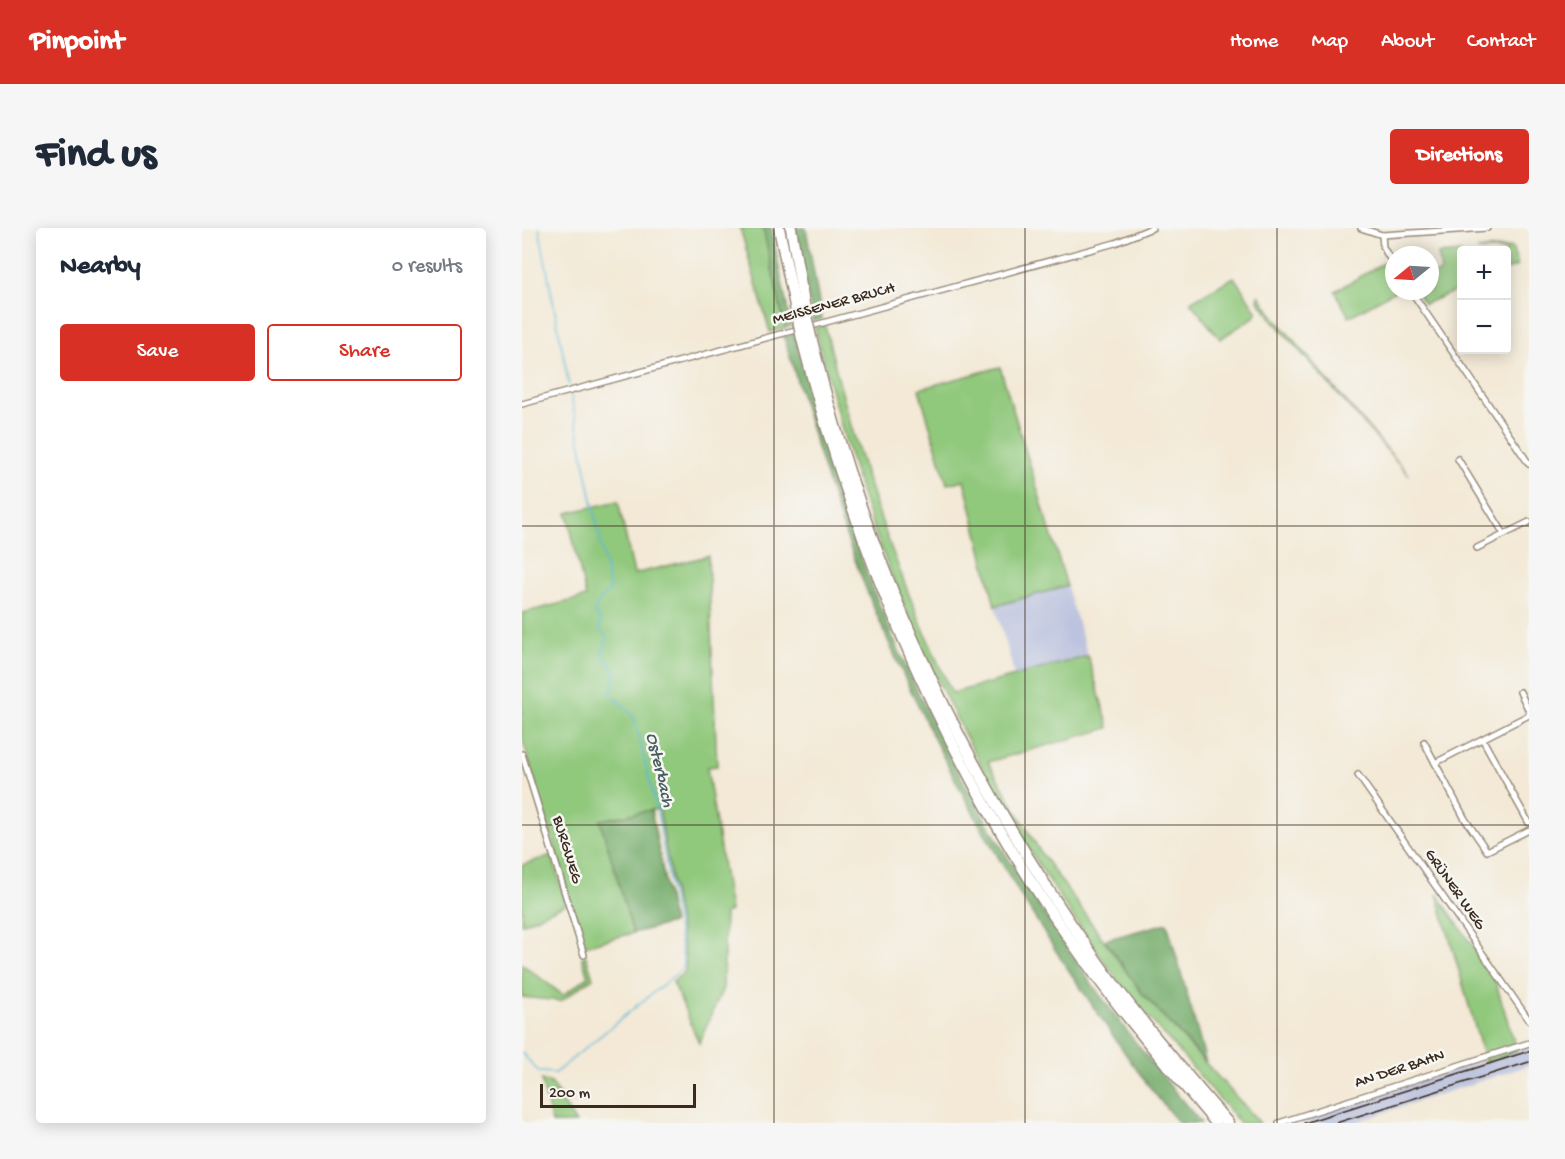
<!DOCTYPE html>
<meta charset="utf-8">
<style>
body{margin:0;font-family:"Gochi Hand",sans-serif;background:#f6f6f7;color:#1f2937}
.controls{position:absolute;right:18px;top:18px;display:grid;overflow:hidden;border-radius:6px;box-shadow:0 3px 15px #0003}
.controls button{width:54px;height:54px;display:grid;place-items:center;padding:0;border:0;border-bottom:2px solid #e0e1e3;background:#fff;color:#1f2937;font:30px sans-serif}
.compass{position:absolute;left:863px;top:18px;width:54px;height:54px;border-radius:50%;background:#fff;box-shadow:0 3px 15px #0003;rotate:252deg}
.scale{position:absolute;left:18px;bottom:15px;width:156px;box-sizing:border-box;padding-left:6px;border:3px solid #3b2a1e;border-top:0;font-size:16px;line-height:21px;white-space:nowrap;color:#3b2a1e;-webkit-text-stroke:4px #f6f6f2;paint-order:stroke}
.list{margin:0;padding:0;list-style:none}
h2{display:flex;justify-content:space-between;align-items:center;height:78px;margin:0;padding:0 24px;font-size:26px}
h2 small{font-size:20px;font-weight:400;color:#747a83}
.actions{display:flex;gap:12px;padding:18px 24px}
.actions a{flex:1;padding:14px 0;border:2px solid #d93025;border-radius:6px;text-align:center;font-size:21px;color:#d93025}
.actions .main{background:#d93025;color:#fff}
.map{position:relative;flex:none;width:1007px;height:895px;overflow:hidden;border-radius:6px}
header{display:flex;align-items:center;gap:36px;box-sizing:border-box;height:84px;padding:0 30px;background:#d93025;color:#fff}
header strong{font-size:28px}
nav{display:flex;gap:33px;margin-inline-start:auto;font-size:21px}
.intro{display:flex;align-items:center;justify-content:space-between;box-sizing:border-box;height:144px;padding:0 36px}
h1{margin:0;font-size:42px}
.button{padding:15px 27px;border-radius:6px;background:#d93025;color:#fff;font-size:21px;font-weight:700}
main{display:flex;gap:36px;padding:0 36px}
aside{flex:1;background:#fff;border-radius:6px;box-shadow:0 3px 15px #0003}
.map>svg:first-child{display:block}
.industrial{fill:#bcc3de}
.green{fill:#90c87b;stroke:#66794c;stroke-width:1.5}
.forest{fill:#74ac6b;stroke:#586b44;stroke-width:1.5}
.lines{fill:none;stroke-linecap:round;stroke-linejoin:round}
.stream{stroke:#59b8d8;stroke-width:1.5}
.street-casing{stroke:#978a7a;stroke-width:8}
.highway-casing{stroke:#978a7a;stroke-width:13}
.street{stroke:#fff;stroke-width:5}
.highway{stroke:#fff;stroke-width:10}
.rail{stroke:#3b2a1e;stroke-width:1.5}
.highway-bridge-casing{stroke:#978a7a;stroke-width:13;stroke-linecap:butt}
.highway-bridge{stroke:#fff;stroke-width:10}
.grid{fill:none;stroke:#3b2a1e;stroke-width:1.5;stroke-opacity:0.55}
.labels{text-anchor:middle;dominant-baseline:central;stroke-width:5;stroke-linejoin:round;paint-order:stroke}
.street-label{font-size:16px;fill:#3b2a1e;stroke:#f6f6f2}
.water-label{font-size:18px;font-style:italic;fill:#465c5f;stroke:#f6f6f2}
</style>
<header>
<strong>Pinpoint</strong>
<nav><a>Home</a><a>Map</a><a>About</a><a>Contact</a></nav>
</header>
<div class="intro"><h1>Find us</h1><a class="button">Directions</a></div>
<main>
<aside>
<h2>Nearby<small>0 results</small></h2>
<ul class="list">
</ul>
<div class="actions"><a class="main">Save</a><a>Share</a></div>
</aside>
<div class="map">
<svg width="1007" height="895" viewBox="0 0 1007 895">
<rect width="100%" height="100%" fill="#f6f6f2"/>
<filter id="ink" filterUnits="userSpaceOnUse"><feTurbulence type="fractalNoise" baseFrequency=".0167" numOctaves="2"/><feDisplacementMap in="SourceGraphic" scale="12" xChannelSelector="R" yChannelSelector="G"/><feConvolveMatrix kernelMatrix="1 2 1 2 8 2 1 2 1" color-interpolation-filters="sRGB"/></filter>
<filter id="wash" filterUnits="userSpaceOnUse"><feTurbulence type="fractalNoise" baseFrequency=".008" numOctaves="4" result="noise"/><feDisplacementMap in="SourceGraphic" scale="24" xChannelSelector="R" yChannelSelector="G"/><feGaussianBlur stdDeviation="1.35" result="paint"/><feColorMatrix in="noise" values="0 0 0 0 0 0 0 0 0 0 0 0 0 0 0 0 0 1.4 0 .05"/><feComposite in="paint" operator="in"/></filter>
<g filter="url(#wash)">
<rect width="100%" height="100%" fill="#f3e9d6"/>
<g class="industrial">
<path d="M545 358 566 428 493 448 473 378Z"/>
<path d="M1007 819V837L840 892 831 895H762Z"/>
</g>
<g class="green">
<path d="M218 0H241L263 100 248 104Z"/>
<path d="M990 19 996 38 985 42 984 22H955Z"/>
<path d="M939 24V61L902 76 894 63H908V48L919 44 916 26Z"/>
<path d="M865 33 872 43 873 63 827 89 813 63Z"/>
<path d="M712 49 735 84 732 89 698 111 668 74Z"/>
<path d="M737 67 752 89 887 247 752 94 736 72Z"/>
<path d="M303 97C333 227 373 345 430 465L566 428 587 500 466 534 519 625 619 764 738 895H718C691 864 665 832 637 801 628 791 618 782 610 771 507 636 424 486 362 328 333 254 313 177 293 100Z"/>
<path d="M478 139 545 358 473 378 442 252 425 256 397 161Z"/>
<path d="M96 273 112 346 186 328 195 538 185 539 208 683 203 685 201 760 177 815 151 754 163 743 164 735 137 581 79 592 111 705 62 718 0 510V385L64 369 45 285Z"/>
<path d="M30 627 44 676 0 696V637Z"/>
<path d="M915 666 972 749 995 823 963 834Z"/>
<path d="M64 728 71 750 39 773 0 769V736L41 767 66 749 60 729Z"/>
<path d="M19 852 29 855 54 895H30Z"/>
</g>
<g class="forest">
<path d="M241 0H249L269 98 263 100Z"/>
<path d="M273 0H284L300 91 291 93Z"/>
<path d="M272 105C290 179 310 251 336 322 413 532 535 726 679 895H657C619 852 588 803 556 756 475 637 407 511 351 378 315 291 288 199 262 108Z"/>
<path d="M129 582 151 695 111 705 78 592Z"/>
<path d="M645 695 684 834 619 764 583 712Z"/>
</g>
<g class="lines">
<g class="stream">
<path d="M17 0 47 157"/>
<path d="M0 825 17 844 33 845 161 740 162 736 136 588 112 489 89 466 93 442 80 426 85 410 78 402V392L73 386 75 376 88 362 49 168"/>
</g>
</g>
</g>
<g filter="url(#ink)">
<g class="lines">
<g class="street-casing">
<g id="street">
<path d="M839 0 860 7 965 0"/>
<path d="M860 7 861 19 872 38"/>
<path d="M889 63 1007 236"/>
<path d="M286 99 593 15 630 0"/>
<path d="M0 176 277 101"/>
<path d="M936 231 982 306"/>
<path d="M955 320 1007 294"/>
<path d="M998 464 1007 483"/>
<path d="M961 512 1007 595"/>
<path d="M902 514 943 591 965 623 1007 602"/>
<path d="M0 526 62 727"/>
<path d="M913 535 1007 487"/>
<path d="M836 547 1007 792"/>
<path d="M757 895 1007 815"/>
</g>
</g>
<g class="highway-casing">
<g id="highway">
<path d="M257 0 275 88"/>
<path d="M269 0 284 87"/>
<path d="M289 109C343 332 439 541 572 729 613 787 660 841 706 895"/>
<path d="M280 111C337 335 429 549 566 737 606 792 650 843 694 895"/>
</g>
</g>
<use href="#street" class="street"/>
<use href="#highway" class="highway"/>
<g class="rail">
<path d="M782 895 1007 823"/>
<path d="M814 895 1007 834"/>
</g>
<g class="highway-bridge-casing">
<g id="highway-bridge">
<path d="M284 87 289 109"/>
<path d="M275 88 280 111"/>
</g>
</g>
<use href="#highway-bridge" class="highway-bridge"/>
</g>
</g>
<path class="grid" d="M252 0V895M503 0V895M755 0V895M0 298H1007M0 597H1007"/>
<g class="labels">
<g class="street-label">
<text transform="translate(312 77) rotate(-15)">MEISSENER BRUCH</text>
<text transform="translate(44 622) rotate(73)">BURGWEG</text>
<text transform="translate(932 662) rotate(55)">GRÜNER WEG</text>
<text transform="translate(878 842) rotate(-18)">AN DER BAHN</text>
</g>
<g class="water-label">
<text transform="translate(137 542) rotate(77)">Osterbach</text>
</g>
</g>
</svg>
<div class="controls">
<button>+</button>
<button>−</button>
</div>
<svg class="compass" viewBox="-18 -18 36 36"><path d="M0-13l5 13h-10z" fill="#e53935"/><path d="M0 13l5-13h-10z" fill="#747a83"/></svg>
<div class="scale">200 m</div>
</div>
</main>
